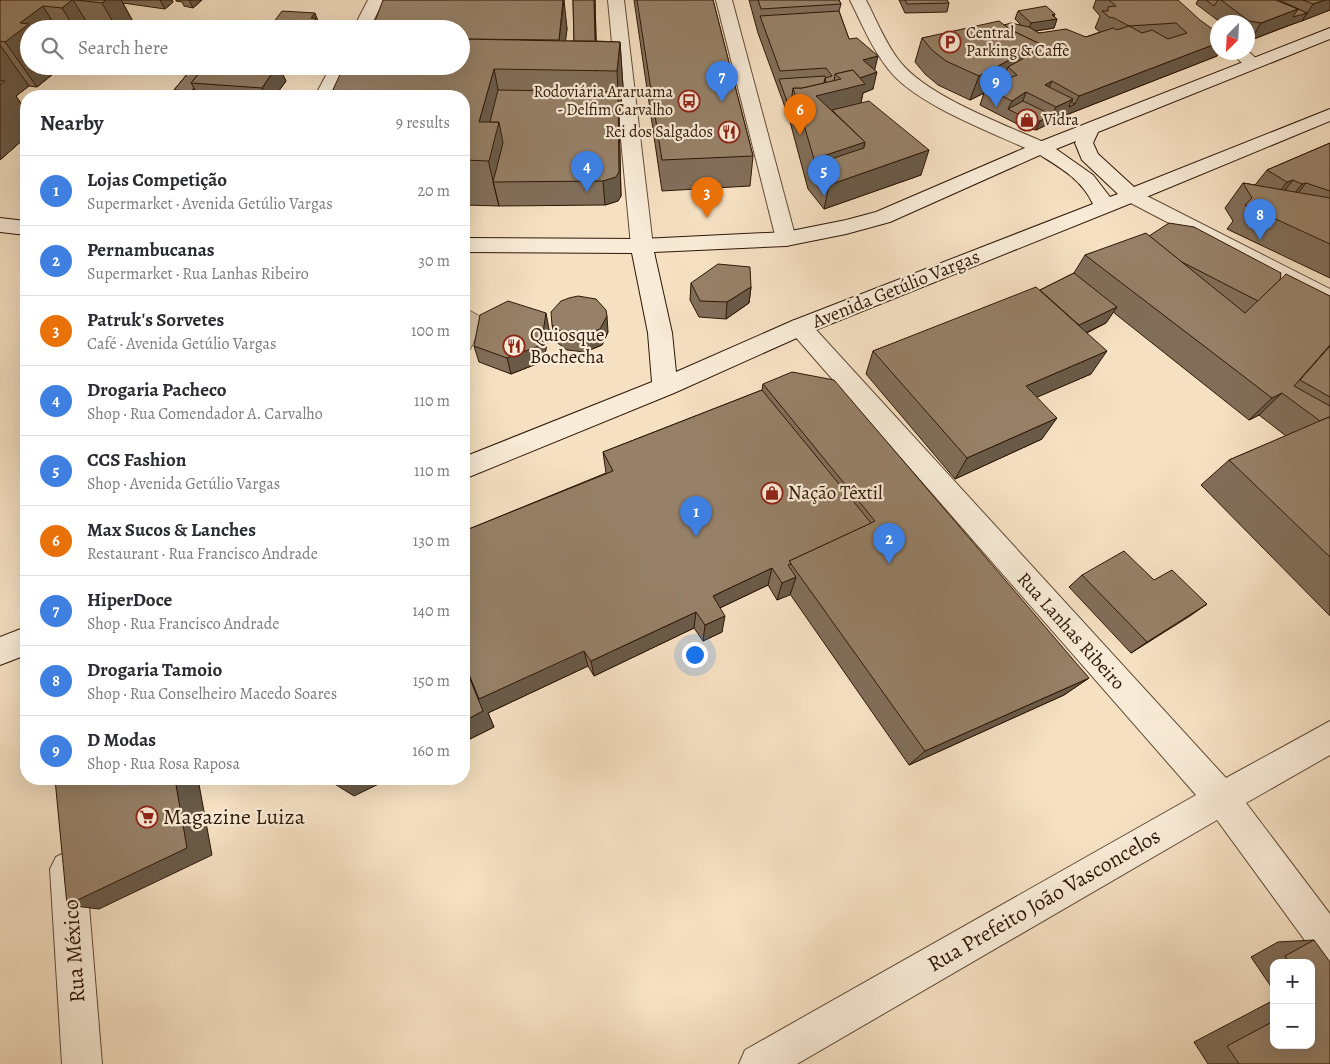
<!DOCTYPE html>
<meta charset="utf-8">
<style>
body{margin:0;font-family:Alegreya,serif;background:#f2f2f3;color:#2b2b33}
.controls{position:absolute;right:15px;bottom:15px;display:grid;overflow:hidden;border-radius:10px;box-shadow:0 5px 20px #0002}
.controls button{width:45px;height:45px;display:grid;place-items:center;padding:0;border:0;border-bottom:1px solid #e1e1e2;background:#fff;color:#2b2b33;font:25px sans-serif}
.compass{position:absolute;left:1210px;top:15px;width:45px;height:45px;border-radius:50%;background:#fff;box-shadow:0 5px 20px #0002;rotate:204deg}
.you{position:absolute;left:694px;top:654px;width:18px;height:18px;margin:-12px;border:4px solid #fff;border-radius:50%;background:#1a73e8;box-shadow:0 0 0 8px #1a73e833}
.badge{display:grid;place-items:center;width:32px;height:32px;border-radius:50%;background:#8f2418;color:#fff;font-size:16px;font-weight:700}
.pin{position:absolute;translate:-50% -41px;filter:drop-shadow(0 1px 2px #0008)}
.pin::after{content:'';position:absolute;top:26px;width:18px;height:15px;background:inherit;clip-path:polygon(0 0,100% 0,50% 100%)}
.list{margin:0;padding:0;list-style:none}
h2{display:flex;justify-content:space-between;align-items:center;height:65px;margin:0;padding:0 20px;font-size:21px}
h2 small{font-size:16px;font-weight:400;color:#7c7c81}
.list li{display:grid;grid-template-columns:32px 1fr auto;gap:15px;align-items:center;box-sizing:border-box;height:70px;padding:0 20px;border-top:1px solid #e1e1e2}
.list b{display:block;font-size:19px;white-space:nowrap}
.list p{margin:0;font-size:16px;white-space:nowrap;color:#7c7c81}
.list em{font-size:16px;font-style:normal;color:#7c7c81}
.icon{flex:none;width:28px;height:28px;fill:none;stroke:currentColor;stroke-width:2;stroke-linecap:round;stroke-linejoin:round}
.map{position:relative;flex:none;width:1330px;height:1064px;overflow:hidden}
.search{position:absolute;background:#fff;box-shadow:0 5px 20px #0002;left:20px;top:20px;width:450px;height:55px;display:flex;align-items:center;gap:12px;box-sizing:border-box;padding:0 18px;border-radius:28px;color:#7c7c81;font-size:19px}
.panel{position:absolute;background:#fff;box-shadow:0 5px 20px #0002;left:20px;top:90px;width:450px;height:695px;border-radius:20px}
.map>svg:first-child{display:block}
.green{fill:#d3bea2;stroke:#816a54}
.lines{fill:none;stroke-linecap:round;stroke-linejoin:round}
.minor-casing{stroke:#604934;stroke-width:2}
.tertiary-casing{stroke:#604934;stroke-width:2}
.secondary-casing{stroke:#2f1705;stroke-width:2}
.minor{fill:#f8ebd7;fill-rule:evenodd}
.tertiary{fill:#f8ebd7;fill-rule:evenodd}
.secondary{fill:#f8ebd7;fill-rule:evenodd}
.wall{fill:#816e59;stroke:#2f1705}
.shaded-wall{fill:#695a48;stroke:#2f1705}
.building{fill:#968067;stroke:#2f1705;fill-rule:evenodd}
.labels{text-anchor:middle;dominant-baseline:central;stroke-width:4.5;stroke-linejoin:round;paint-order:stroke}
.far-poi-label{font-size:16px;fill:#2f1705;stroke:#f8ebd7;text-anchor:start}
.street-label{font-size:19px;fill:#2f1705;stroke:#f8ebd7}
.poi-label{font-size:19px;fill:#2f1705;stroke:#f8ebd7;text-anchor:start}
.near-poi-label{font-size:22px;fill:#2f1705;stroke:#f8ebd7;text-anchor:start}
.near-street-label{font-size:22px;fill:#2f1705;stroke:#f8ebd7}
</style>
<div class="map">
<svg width="1330" height="1064" viewBox="0 0 1330 1064">
<rect width="100%" height="100%" fill="#f5e0c2"/>
<filter id="stains"><feTurbulence type="fractalNoise" baseFrequency=".004" numOctaves="4"/><feColorMatrix values="0 0 0 0 .2 0 0 0 0 .09 0 0 0 0 .02 0 0 0 .5 -.17"/></filter>
<radialGradient id="worn" r=".72"><stop offset=".6" stop-color="#630" stop-opacity="0"/><stop offset="1" stop-color="#630" stop-opacity=".3"/></radialGradient>
<path class="green" d="M464 307 480 316C478 330 475 348 464 357Z"/>
<g class="lines">
<g class="minor-casing">
<g id="minor">
<path d="M368 0H384L369 29H353Z"/>
<path d="M608 0H624L653 246 649 251 642 253 635 251 631 246Z"/>
<path d="M850 0H866C877 21 886 45 901 63 930 98 1006 125 1048 144L1050 148 1048 152 1041 154 1034 152C994 133 916 105 889 70 872 49 862 24 850 0Z"/>
<path d="M1248 51 1261 63 1258 67H1246L1231 52H1248Z"/>
<path d="M331 66H348L333 96H315Z"/>
<path d="M1132 190 1139 192 1330 289V306L1322 303 1125 200 1122 196 1125 192Z"/>
<path d="M800 319 808 321 1226 778 1330 721V755L1246 803 1330 914V962L1317 957 1217 820 797 1064H739L745 1050 1196 795 792 333 789 327 792 321Z"/>
<path d="M68 851 80 857 86 869 102 1064H62L50 869 56 857Z"/>
</g>
</g>
<g class="tertiary-casing">
<path id="tertiary" d="M716 0H732L796 239 793 244 786 246 779 244 776 239Z"/>
</g>
<g class="secondary-casing">
<g id="secondary">
<path d="M1330 28V39L1098 132 1093 143 1098 154 1134 187 1330 109V121L1139 200 808 333 674 393 464 479V457L652 382 648 333 632 253 464 252V238L642 239 786 232 846 220 876 212 1034 144ZM1076 141 1075 143 1082 160 1118 194 1110 197 1093 175 1056 149ZM1040 155C1061 168 1082 180 1093 204L792 321 676 372 672 333 654 252 786 246 846 234 890 222Z"/>
<path d="M0 218 26 221V235L0 232Z"/>
<path d="M26 627V655L0 665V637Z"/>
</g>
</g>
<use href="#minor" class="minor"/>
<use href="#tertiary" class="tertiary"/>
<use href="#secondary" class="secondary"/>
</g>
<g class="wall">
<path d="M0 0H172L173 2 165 9 123 3 137 29H29V66H57L59 69 37 87 29 86 16 96 26 111V137L0 160Z"/>
<path d="M176 0H202L193 8 184 6 182 2 176 1Z"/>
<path d="M563 0 567 29 565 41H574L573 0H595L596 41 620 42 623 87 619 117 621 196 618 201 605 205 499 206 464 205V96Z"/>
<path d="M634 0H713L753 156 750 186 662 191Z"/>
<path d="M749 0H839L841 4 839 11 849 39 875 70 873 89 863 93 861 103 921 175 824 209 808 189 789 118 758 33Z"/>
<path d="M899 0H947L949 3 947 12 905 13Z"/>
<path d="M1096 0H1178L1217 56 1071 113 1036 130 1025 128 980 105 984 93 970 100 938 85 925 74 915 62 922 38 1004 25H1021L1015 19 1018 11 1055 14 1054 16 1057 19 1054 28 1035 31 1039 33 1086 37 1100 32 1095 28 1100 16 1093 8Z"/>
<path d="M1198 0H1330V10L1251 40 1248 39V22H1220L1196 4Z"/>
<path d="M270 27 321 29H271Z"/>
<path d="M193 67 286 81 275 96H178L174 90Z"/>
<path d="M1330 143V278L1227 229 1233 221 1225 208 1243 183 1255 185 1267 170Z"/>
<path d="M1149 236 1330 296V616L1201 485 1229 460 1286 436 1259 415 1249 420 1113 312 1106 323 1087 333 1091 374 1037 397 1042 439 955 479 866 374 873 351 1040 290 1074 273 1085 255Z"/>
<path d="M691 283 751 287 749 303 726 319 699 317 690 300Z"/>
<path d="M552 325 608 332 602 345 585 352 567 350 555 341Z"/>
<path d="M549 329 544 361 511 374 479 362 474 346Z"/>
<path d="M763 384 1089 678 1064 695 909 765 790 594 777 600 768 585 720 608 722 632 703 641 694 628 594 676 588 666 488 713 494 727 464 742V531L606 473 603 452 762 390Z"/>
<path d="M1082 575 1154 580 1207 604 1131 653 1069 587Z"/>
<path d="M1314 940 1330 1064H1208L1194 1042 1274 1000V1045H1311V963H1274V991L1251 957 1278 942Z"/>
</g>
<g class="shaded-wall">
<path d="M72 0H73L91 29H75L62 8Z"/>
<path d="M106 0H121L137 29H117L102 3Z"/>
<path d="M160 0H172L173 2 165 9Z"/>
<path d="M189 0H202L193 8Z"/>
<path d="M564 0 567 29 562 70 558 48Z"/>
<path d="M594 0H595L597 71H596Z"/>
<path d="M1325 0H1330V10L1302 21 1313 4Z"/>
<path d="M43 6 57 29H29V66H57L59 69 37 87 5 42 20 23Z"/>
<path d="M1298 9 1307 13 1302 21 1287 26 1251 40 1261 23Z"/>
<path d="M315 13 321 29H308L311 18Z"/>
<path d="M1055 14 1052 20 1057 19 1054 28 1028 32 1031 23Z"/>
<path d="M620 42 623 87 619 117 621 196 618 201 605 205 603 181 618 93 617 71Z"/>
<path d="M1218 43V52H1219L1217 56 1071 113 1036 130 1040 121 1052 115 1056 107 1073 99 1069 107 1075 104 1079 96Z"/>
<path d="M1040 44 1030 68 1008 67 1002 83 986 88 984 93 970 100 979 76Z"/>
<path d="M0 45 29 86 16 96 26 111V137L0 160Z"/>
<path d="M878 56 874 73 863 60Z"/>
<path d="M277 66H279L286 81 275 96H266L262 88Z"/>
<path d="M494 69 503 114 508 168 493 182 499 206 479 122Z"/>
<path d="M877 72 873 89 863 93 858 114 834 120 816 96 840 85Z"/>
<path d="M1052 81 1045 95V85Z"/>
<path d="M194 88 198 96H194L191 91Z"/>
<path d="M1026 92 1020 109H1008L1012 101Z"/>
<path d="M865 142 858 172 813 165 814 159Z"/>
<path d="M929 150 921 175 824 209 829 185Z"/>
<path d="M1293 180 1274 204 1268 206 1287 182Z"/>
<path d="M1306 183 1287 207 1283 208 1302 184Z"/>
<path d="M751 287 749 303 726 319 727 302Z"/>
<path d="M1117 307 1106 323 1064 343 1075 327Z"/>
<path d="M546 313 549 329 544 361 511 374 507 358Z"/>
<path d="M607 316 608 332 602 345 585 352 583 336Z"/>
<path d="M1107 351 1091 374 1012 408 1026 386Z"/>
<path d="M1282 393 1259 415 1249 420 1272 398Z"/>
<path d="M1057 418 1042 439 955 479 967 458Z"/>
<path d="M772 568 768 585 711 612 713 596Z"/>
<path d="M796 577 790 595 777 600 782 583Z"/>
<path d="M1207 604 1190 616 1131 653 1147 642Z"/>
<path d="M696 612 694 628 594 676 591 661Z"/>
<path d="M725 616 722 632 703 641 705 625Z"/>
<path d="M584 651 588 666 488 713 494 727 464 742V654Z"/>
<path d="M1089 678 1064 695 909 765 925 751Z"/>
<path d="M175 779H198L212 855 99 909 67 905Z"/>
<path d="M343 779H389L354 796 333 783Z"/>
</g>
<g class="building">
<path d="M0 0H72L62 8 43 6 20 23 29 24 5 42 0 41Z"/>
<path d="M76 0H106L102 3Z"/>
<path d="M383 0H563L559 40 461 39V29H372Z"/>
<path d="M573 0H594L595 41H574Z"/>
<path d="M637 0H713L753 156 662 160Z"/>
<path d="M758 0H839L841 4 761 9Z"/>
<path d="M905 0H947L949 3 907 4Z"/>
<path d="M1109 0H1178L1200 20 1218 33V43L1079 96 1052 81 1045 85 1073 99 1056 107 1026 92 1012 101 986 88 1017 75 1008 67 1037 51 1040 44 1011 30 1004 25 1011 23 1029 27 1039 33 1066 29 1086 37 1113 28 1117 30 1129 26 1114 18 1109 17 1102 11H1108V7L1116 6ZM1176 23 1187 33 1168 39 1152 30 1142 33 1129 26Z"/>
<path d="M1206 0H1218L1214 6Z"/>
<path d="M1221 0H1276L1298 9 1261 23 1249 21Z"/>
<path d="M1276 0H1279L1307 13 1293 17 1298 9Z"/>
<path d="M1303 0H1325L1313 4Z"/>
<path d="M1046 6 1055 14 1052 15 1057 19 1031 23 1018 11Z"/>
<path d="M282 11 315 13 311 18H316L308 29 270 27Z"/>
<path d="M839 11 849 39 857 38 878 56 863 60 877 72 860 78 853 70 835 74 834 81 826 83 825 78 832 76 826 68 780 71 760 16Z"/>
<path d="M999 21 1011 30 1040 44 979 76 946 61 932 50 922 38Z"/>
<path d="M461 39 620 42 617 71 494 69 479 122H499L489 161 464 160V96H330L344 66H461Z"/>
<path d="M205 66H277L262 88 191 83Z"/>
<path d="M193 67 203 68 191 83 194 88 191 91 174 90Z"/>
<path d="M853 70 865 84 816 96 865 142 814 159 793 88H802L841 79 835 74Z"/>
<path d="M825 76 826 78H825L824 83 802 88H793L790 110 779 79Z"/>
<path d="M0 81H5L0 85Z"/>
<path d="M498 90 618 92 619 172 616 177 603 181 493 182 503 143 499 122H490Z"/>
<path d="M208 92 270 96H205Z"/>
<path d="M869 101 929 150 829 185 813 165 864 148 865 142 832 110Z"/>
<path d="M1023 101 1052 115 1040 121 1029 120 1008 109Z"/>
<path d="M1071 102 1075 104 1069 107Z"/>
<path d="M1330 143V191L1306 183 1302 184 1293 180 1287 182 1267 170Z"/>
<path d="M1243 183 1330 198V244L1245 205 1252 198Z"/>
<path d="M1169 223 1194 227 1281 273 1280 280 1258 301 1180 261 1149 236Z"/>
<path d="M1146 233 1245 313 1286 274 1330 296V345L1294 386 1330 406V419L1329 417 1320 421 1282 393 1272 398 1085 255Z"/>
<path d="M718 264 750 267 751 287 727 302 700 301 691 283Z"/>
<path d="M1074 273 1117 307 1079 325 1040 290Z"/>
<path d="M1036 287 1107 351 1026 386 1057 418 967 458 873 351Z"/>
<path d="M578 296 596 299 606 310 607 316 600 329 583 336 565 334 552 325 551 312 561 301 569 298Z"/>
<path d="M508 301 546 313 541 345 507 358 474 346 480 315Z"/>
<path d="M1330 346V397L1300 380Z"/>
<path d="M792 372 834 380 1089 678 925 751 789 561 875 521 763 384Z"/>
<path d="M762 390 871 523 789 561 791 564 788 565 796 577 782 583 772 568 713 596 725 616 705 625 696 612 591 661 584 651 479 699 464 662V531L613 471 603 452Z"/>
<path d="M1329 417 1330 419V557L1229 460Z"/>
<path d="M1124 551 1154 580 1172 570 1207 604 1147 642 1082 575Z"/>
<path d="M464 664 483 711 464 721Z"/>
<path d="M55 779H175L187 848 67 905Z"/>
<path d="M332 779H343L333 783Z"/>
<path d="M1314 940 1330 962V1064H1239L1227 1046 1274 1021V1045H1311V1001L1315 998 1311 993V963H1290L1285 956Z"/>
</g>
<defs>
<g id="parking-ring" transform="scale(1.125)"><circle r="9.5" fill="#f8ebd7" stroke="#8f2418" stroke-width="1.5"/><path d="M-3.5-5.5H1a3.5 3.5 0 0 1 0 7H-1V5.5H-3.5ZM-1-3.4V-.6H.8a1.4 1.4 0 0 0 0-2.8Z" fill="#8f2418"/></g>
<g id="bus-ring" transform="scale(1.125)"><circle r="9.5" fill="#f8ebd7" stroke="#8f2418" stroke-width="1.5"/><path d="M-5-6H5V4H4V6H2V4H-2V6H-4V4H-5ZM-3.5-4V0h7V-4ZM-3.5 1.2v1.5H-2V1.2ZM2 1.2v1.5H3.5V1.2Z" fill="#8f2418"/></g>
<g id="shop-ring" transform="scale(1.125)"><circle r="9.5" fill="#f8ebd7" stroke="#8f2418" stroke-width="1.5"/><path d="M-5-2.5h2.3a2.7 3.5 0 0 1 5.4 0H5L5.5 6h-11ZM-1.5-2.5h3a1.5 2.3 0 0 0-3 0Z" fill="#8f2418"/></g>
<g id="restaurant-ring" transform="scale(1.125)"><circle r="9.5" fill="#f8ebd7" stroke="#8f2418" stroke-width="1.5"/><path d="M-5-6h1v4h1v-4h1v4h1v-4h1v5L-1.5 .5V6h-2V.5L-5-1ZM5-6V6H3V1.5H1.5Q1.5-4 5-6Z" fill="#8f2418"/></g>
<g id="supermarket-ring" transform="scale(1.125)"><circle r="9.5" fill="#f8ebd7" stroke="#8f2418" stroke-width="1.5"/><path d="M-6-5.5h2.5l.6 2H6L4.5 2H-2.5L-4.4-4H-6ZM-1.5 3.2a1.3 1.3 0 1 0 .1 0ZM3 3.2a1.3 1.3 0 1 0 .1 0Z" fill="#8f2418"/></g>
</defs>
<g fill-rule="evenodd">
<use href="#parking-ring" x="950" y="42"/>
<use href="#bus-ring" x="689" y="101"/>
<use href="#shop-ring" x="1027" y="120"/>
<use href="#restaurant-ring" x="729" y="132"/>
<use href="#restaurant-ring" x="514" y="346"/>
<use href="#shop-ring" x="772" y="493"/>
<use href="#supermarket-ring" x="147" y="817"/>
</g>
<g class="labels">
<g class="far-poi-label">
<text x="966" y="33">Central<tspan x="966" dy="18">Parking &amp; Caffè</tspan></text>
<text x="673" y="92" text-anchor="end">Rodoviária Araruama<tspan x="673" dy="18">- Delfim Carvalho</tspan></text>
<text x="1043" y="120">Vidra</text>
<text x="713" y="132" text-anchor="end">Rei dos Salgados</text>
</g>
<g class="street-label">
<text transform="translate(896 289) rotate(-22)">Avenida Getúlio Vargas</text>
<text transform="translate(1071 631) rotate(48)">Rua Lanhas Ribeiro</text>
</g>
<g class="poi-label">
<text x="530" y="335">Quiosque<tspan x="530" dy="22">Bochecha</tspan></text>
<text x="788" y="493">Nação Têxtil</text>
</g>
<g class="near-poi-label">
<text x="163" y="817">Magazine Luiza</text>
</g>
<g class="near-street-label">
<text transform="translate(1044 900) rotate(-30)">Rua Prefeito João Vasconcelos</text>
<text transform="translate(74 951) rotate(-94)">Rua México</text>
</g>
</g>
<rect width="100%" height="100%" filter="url(#stains)"/>
<rect width="100%" height="100%" fill="url(#worn)"/>
</svg>
<div class="controls">
<button>+</button>
<button>−</button>
</div>
<svg class="compass" viewBox="-18 -18 36 36"><path d="M0-13l5 13h-10z" fill="#e53935"/><path d="M0 13l5-13h-10z" fill="#7c7c81"/></svg>
<div class="you"></div>
<div class="pin badge" style="left:696px;top:537px;background:#3f7fe0">1</div>
<div class="pin badge" style="left:889px;top:564px;background:#3f7fe0">2</div>
<div class="pin badge" style="left:707px;top:218px;background:#e8710a">3</div>
<div class="pin badge" style="left:587px;top:192px;background:#3f7fe0">4</div>
<div class="pin badge" style="left:824px;top:196px;background:#3f7fe0">5</div>
<div class="pin badge" style="left:800px;top:135px;background:#e8710a">6</div>
<div class="pin badge" style="left:722px;top:102px;background:#3f7fe0">7</div>
<div class="pin badge" style="left:1260px;top:240px;background:#3f7fe0">8</div>
<div class="pin badge" style="left:996px;top:107px;background:#3f7fe0">9</div>
<div class="search"><svg class="icon" aria-label="search" viewBox="0 0 24 24"><circle cx="10" cy="10" r="6"/><path d="M15 15l6 6"/></svg>Search here</div>
<section class="panel">
<h2>Nearby<small>9 results</small></h2>
<ul class="list">
<li><span class="badge" style="background:#3f7fe0">1</span><div><b>Lojas Competição</b><p>Supermarket · Avenida Getúlio Vargas</p></div><em>20 m</em></li>
<li><span class="badge" style="background:#3f7fe0">2</span><div><b>Pernambucanas</b><p>Supermarket · Rua Lanhas Ribeiro</p></div><em>30 m</em></li>
<li><span class="badge" style="background:#e8710a">3</span><div><b>Patruk's Sorvetes</b><p>Café · Avenida Getúlio Vargas</p></div><em>100 m</em></li>
<li><span class="badge" style="background:#3f7fe0">4</span><div><b>Drogaria Pacheco</b><p>Shop · Rua Comendador A. Carvalho</p></div><em>110 m</em></li>
<li><span class="badge" style="background:#3f7fe0">5</span><div><b>CCS Fashion</b><p>Shop · Avenida Getúlio Vargas</p></div><em>110 m</em></li>
<li><span class="badge" style="background:#e8710a">6</span><div><b>Max Sucos &amp; Lanches</b><p>Restaurant · Rua Francisco Andrade</p></div><em>130 m</em></li>
<li><span class="badge" style="background:#3f7fe0">7</span><div><b>HiperDoce</b><p>Shop · Rua Francisco Andrade</p></div><em>140 m</em></li>
<li><span class="badge" style="background:#3f7fe0">8</span><div><b>Drogaria Tamoio</b><p>Shop · Rua Conselheiro Macedo Soares</p></div><em>150 m</em></li>
<li><span class="badge" style="background:#3f7fe0">9</span><div><b>D Modas</b><p>Shop · Rua Rosa Raposa</p></div><em>160 m</em></li>
</ul>
</section>
</div>
